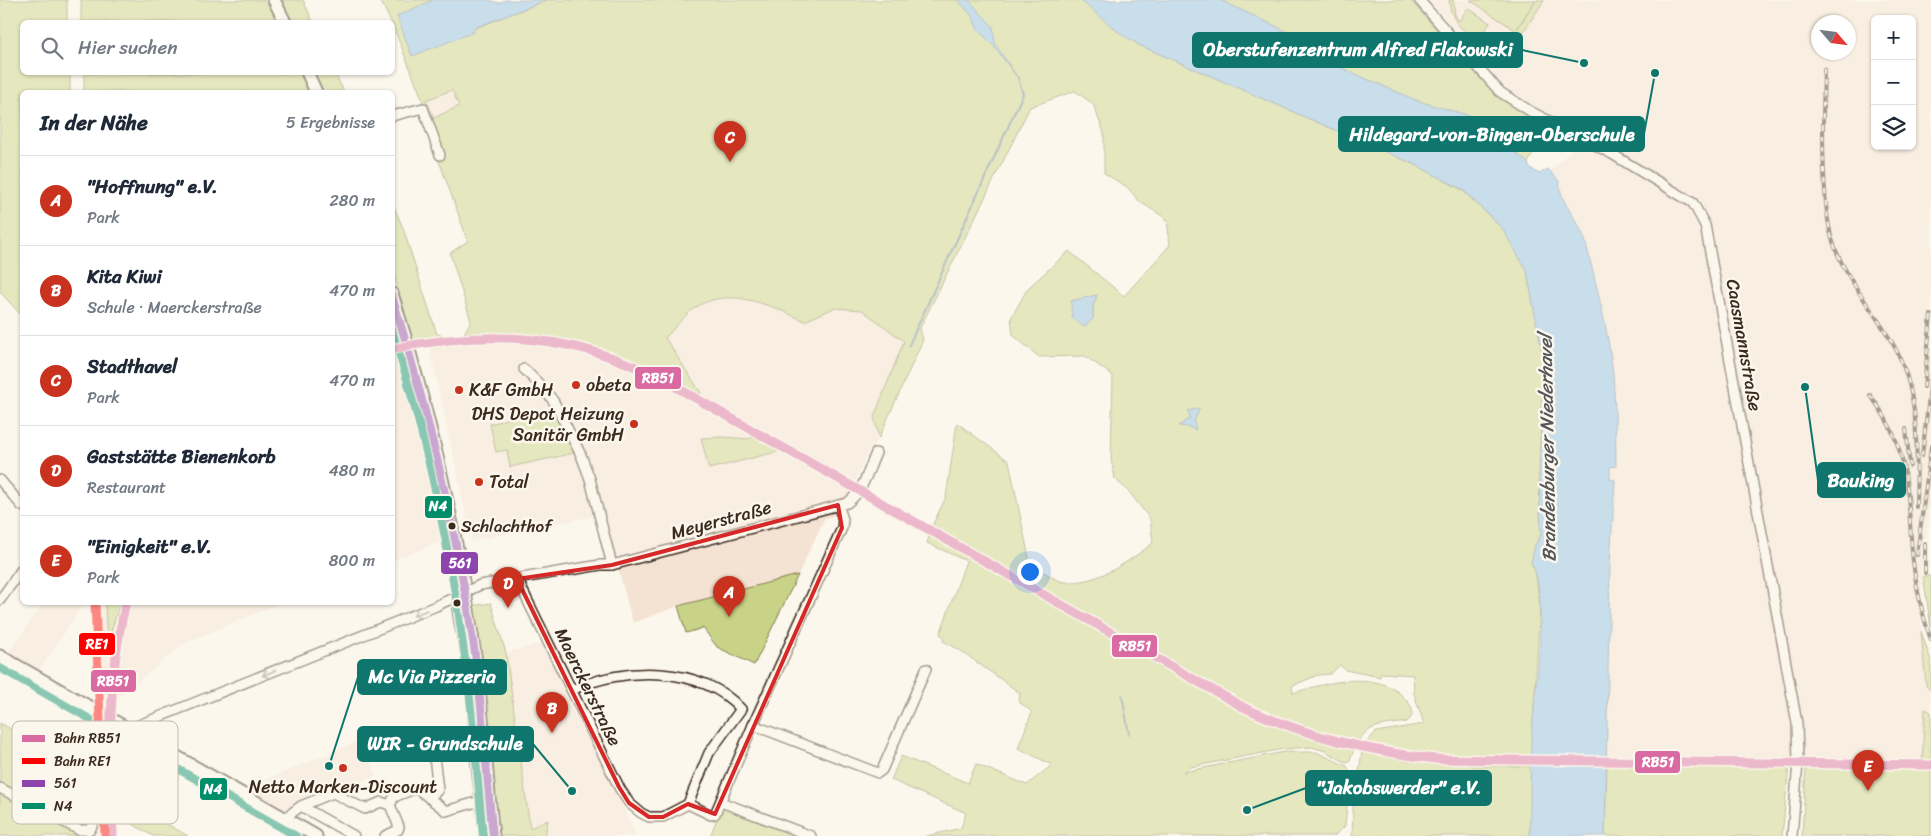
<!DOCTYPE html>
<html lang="de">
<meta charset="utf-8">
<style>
body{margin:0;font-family:Sriracha,sans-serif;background:#f2f2f3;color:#1f2937}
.controls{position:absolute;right:15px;top:15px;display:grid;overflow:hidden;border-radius:8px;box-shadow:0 1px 4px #0004}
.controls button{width:45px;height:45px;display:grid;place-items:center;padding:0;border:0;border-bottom:1px solid #e0e1e3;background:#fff;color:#1f2937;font:25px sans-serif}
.compass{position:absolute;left:1811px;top:15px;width:45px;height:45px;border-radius:50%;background:#fff;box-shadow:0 1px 4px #0004;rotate:118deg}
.you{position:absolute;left:1029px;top:571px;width:18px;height:18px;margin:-12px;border:4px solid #fff;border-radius:50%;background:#1a73e8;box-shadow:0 0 0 8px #1a73e833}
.badge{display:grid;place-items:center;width:32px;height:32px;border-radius:50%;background:#c8321e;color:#fff;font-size:16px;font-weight:700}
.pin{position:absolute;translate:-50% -41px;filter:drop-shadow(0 1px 2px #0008)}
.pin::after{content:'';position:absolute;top:26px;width:18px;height:15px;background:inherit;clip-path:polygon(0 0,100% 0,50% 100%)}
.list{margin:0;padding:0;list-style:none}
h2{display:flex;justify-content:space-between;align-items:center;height:65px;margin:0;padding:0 20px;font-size:21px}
h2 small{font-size:16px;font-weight:400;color:#747a83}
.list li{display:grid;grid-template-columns:32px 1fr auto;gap:15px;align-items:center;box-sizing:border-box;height:90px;padding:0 20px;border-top:1px solid #e0e1e3}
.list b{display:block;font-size:19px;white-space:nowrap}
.list p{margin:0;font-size:16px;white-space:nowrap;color:#747a83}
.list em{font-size:16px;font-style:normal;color:#747a83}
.icon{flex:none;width:28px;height:28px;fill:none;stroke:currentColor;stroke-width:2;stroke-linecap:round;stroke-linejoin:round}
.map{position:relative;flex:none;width:1931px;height:836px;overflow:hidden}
.search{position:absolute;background:#fff;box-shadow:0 1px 4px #0004;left:20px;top:20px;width:375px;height:55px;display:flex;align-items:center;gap:12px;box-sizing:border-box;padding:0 18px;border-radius:8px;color:#747a83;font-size:19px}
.panel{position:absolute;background:#fff;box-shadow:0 1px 4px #0004;left:20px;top:90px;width:375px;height:515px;border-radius:8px}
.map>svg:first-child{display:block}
.built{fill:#f4e2d2;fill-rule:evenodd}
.green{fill:#c9d387;stroke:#827e52;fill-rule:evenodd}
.water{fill:#8dbee8;stroke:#6c8397}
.pier{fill:#fbf7ec}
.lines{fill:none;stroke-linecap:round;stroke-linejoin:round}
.stream{stroke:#6c8397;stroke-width:2}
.street-casing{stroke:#3b2a1e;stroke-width:12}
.secondary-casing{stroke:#3b2a1e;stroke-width:15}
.street{stroke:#fbf7ec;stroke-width:9}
.secondary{stroke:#fbf7ec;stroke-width:11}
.rail-casing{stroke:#3b2a1e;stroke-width:4}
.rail{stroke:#fbf7ec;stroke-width:2;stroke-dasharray:5.5;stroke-linecap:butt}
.bus-1-casing{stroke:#fbf7ec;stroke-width:11}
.bus-2-casing{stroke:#fbf7ec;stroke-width:11}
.bus-1{stroke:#8e44ad;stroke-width:8}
.bus-2{stroke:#008d6a;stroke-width:8}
.rail-1-casing{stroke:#fbf7ec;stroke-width:12}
.rail-2-casing{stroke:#fbf7ec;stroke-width:12}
.rail-1{stroke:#da6ba2;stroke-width:9}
.rail-2{stroke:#f00;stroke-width:9}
.oneway{stroke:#9b9085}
.marked{fill:none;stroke:#d62828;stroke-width:4;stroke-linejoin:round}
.poi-dot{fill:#c8321e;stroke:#fbf7ec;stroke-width:2}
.bus-dot{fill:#3b2a1e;stroke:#fbf7ec;stroke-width:2}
.labels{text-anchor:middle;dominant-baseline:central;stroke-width:5;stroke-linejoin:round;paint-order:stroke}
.bus-label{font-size:17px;fill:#3b2a1e;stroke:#fbf7ec;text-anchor:start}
.street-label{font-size:18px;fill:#3b2a1e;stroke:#fbf7ec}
.poi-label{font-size:18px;fill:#3b2a1e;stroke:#fbf7ec;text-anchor:start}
.water-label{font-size:19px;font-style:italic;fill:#54565b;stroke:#fbf7ec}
.key{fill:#fbf7ec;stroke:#c1baae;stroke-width:1}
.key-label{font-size:14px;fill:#3b2a1e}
.leader{fill:none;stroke:#0f766e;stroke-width:2}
.callout-dot{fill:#0f766e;stroke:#fbf7ec;stroke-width:2}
.callout{fill:#0f766e;stroke:#0f766e;stroke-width:2}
.callout-label{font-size:19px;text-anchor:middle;font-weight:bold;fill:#fff}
.line-badge{stroke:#fbf7ec;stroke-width:2}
.badge-label{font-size:14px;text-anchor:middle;font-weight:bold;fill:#fff}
</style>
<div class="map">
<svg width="1931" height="836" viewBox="0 0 1931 836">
<rect width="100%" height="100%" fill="#fbf7ec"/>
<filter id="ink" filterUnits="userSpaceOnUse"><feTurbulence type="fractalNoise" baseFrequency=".02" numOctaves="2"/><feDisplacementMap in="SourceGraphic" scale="10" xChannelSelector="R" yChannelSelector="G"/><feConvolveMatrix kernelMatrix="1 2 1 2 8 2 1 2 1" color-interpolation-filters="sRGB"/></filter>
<g filter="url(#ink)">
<g class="built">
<path d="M1429 0H1931V479L1927 538 1922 539 1921 631 1926 685 1931 690V712L1925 709 1922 761 1797 762 1607 759 1610 564 1615 480H1610V467L1616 466V423L1612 373 1582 230 1566 206 1559 190V181L1550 171 1580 142 1646 178 1651 170 1506 90ZM1875 19H1912V146H1875ZM1818 22H1848V52H1818Z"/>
<path d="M452 89 459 106 434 118 426 100Z"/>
<path d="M721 297 763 302 805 321 834 308 862 310 904 340 874 417 879 438 868 452 855 481 699 396 701 393 665 338 697 306Z"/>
<path d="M499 341 536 343 589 353 645 375 753 436 749 439 722 437 709 468 780 451 860 497 849 510 824 519 798 575 678 606 633 623 603 514 472 541 429 345 456 342ZM507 450 575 453 510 467Z"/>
<path d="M392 347 401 358 424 450 435 497V510L440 542 393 560Z"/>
<path d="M44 603H84L39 670 9 651Z"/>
<path d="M89 603H105L108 643 120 603H280L185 643 112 703 111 730 116 836H96L100 806 93 718 95 704Z"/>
<path d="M543 643 637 836H545L548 820 530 829 506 653Z"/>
<path d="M363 739 376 775 305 808 294 827 311 836H282L288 824 235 793Z"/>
</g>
<g class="green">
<path d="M0 0H67V22H22V72L70 73V92H22V316L0 292Z"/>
<path d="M81 0H269L279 22H81Z"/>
<path d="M283 0H303L313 22H290Z"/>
<path d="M380 0H433L397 16 473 29 547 0H1080L1139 45 1416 165 1462 190 1502 228 1527 271 1543 357 1539 479 1541 535 1535 545V569L1540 606 1531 756 1423 754 1363 746 1376 732 1424 724 1414 694 1413 675 1381 673 1380 677 1345 670 1340 665 1330 674 1318 675 1292 686 1293 693C1332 681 1387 666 1412 708V716L1407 722C1384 726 1369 723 1356 744 1316 734 1277 721 1241 701 1210 685 1181 667 1150 651L1144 658 1206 691 1266 720 1315 739 1354 750 1349 762 1343 761 1325 751 1312 747 1283 749 1191 767 1183 772 1284 752H1316L1347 766 1350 772 1345 826 1334 836H927L961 828 966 813 891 780 901 756 968 783 976 764 1027 785 1052 765 1018 748 1032 712 1019 702 1020 693 958 649 943 641 944 637 940 634 966 561 927 543 932 526 946 497 957 423 1009 461 1030 563C1038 568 1056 581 1064 582 1098 584 1128 562 1153 543L1150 519 1130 493 1115 479 1111 459 1113 376 1085 356 1039 357 1013 335 1011 318 1028 288 1069 251 1124 296 1170 245 1167 219 1140 202 1127 187 1104 173V133L1093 104 1075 91 1030 107 920 328 923 340 879 438 874 417 904 341 862 310 834 308 805 321C773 307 732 286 698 306 687 312 674 329 665 338L701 393 699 396 648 368 599 348 537 337 498 333H464L471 321 450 253 468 241 422 114 423 101 393 26 392 22H391ZM452 90 459 106 434 118 426 100ZM1097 295 1093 306V319L1071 301Z"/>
<path d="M1220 0H1410L1493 92 1547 124 1528 163 1506 145 1492 138 1485 128 1488 123 1418 101 1339 67 1296 36Z"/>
<path d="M1449 0H1453L1455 15 1459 21 1468 8 1490 23 1480 37C1493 40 1505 37 1515 30L1470 0H1535L1517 29 1537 0H1544L1517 42 1513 40 1515 34C1487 52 1451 33 1449 0Z"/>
<path d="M84 73H302L311 92H84Z"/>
<path d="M312 73H335L344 92H321Z"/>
<path d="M392 202 403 228 437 334 446 336 411 341 405 312 393 272Z"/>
<path d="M541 409 556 416 575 453 510 467 507 450 496 452 490 424Z"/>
<path d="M753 436 780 451 709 469 701 438 722 437 749 439Z"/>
<path d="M798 575 754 665 717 647 703 628 686 633 678 606Z"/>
<path d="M1923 576H1931V628Z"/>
<path d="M105 603H120L107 645Z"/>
<path d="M491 603 506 653 530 828 548 820 545 836H498L471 606Z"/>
<path d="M1921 631 1931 661V690L1926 686Z"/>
<path d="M1925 709 1931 712V760L1922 761Z"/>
<path d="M0 723 93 773 95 805 93 836H0Z"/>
<path d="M1362 752 1407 761 1441 763 1461 761 1472 766H1531L1530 836H1352L1353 808Z"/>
<path d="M1607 765H1789L1782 836H1605Z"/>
<path d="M1806 767H1931V836H1802Z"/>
<path d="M113 793 188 836H153L115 814Z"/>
<path d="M723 804 807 836H710Z"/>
</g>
<g class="water">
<path d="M433 0H489L499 3 505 0H547L474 28V32L412 56 397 16Z"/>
<path d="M958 0H969L993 27 995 44 1018 78 992 44 978 30 972 16Z"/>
<path d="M1080 0H1220L1296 36 1339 67 1418 101 1478 118 1488 123 1486 128 1492 138 1506 145 1528 163 1529 167 1539 174 1548 169 1559 181C1560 205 1579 219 1585 240 1596 284 1608 329 1613 374 1615 405 1616 436 1616 466L1610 467V479L1615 480 1610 564 1605 836H1530C1530 806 1530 775 1531 744 1533 706 1551 592 1531 563L1535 545 1541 535 1539 479 1543 357 1527 271 1502 228 1462 189 1416 165 1139 45 1117 31Z"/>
<path d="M1097 295 1093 306V319L1084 327 1072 318 1071 301Z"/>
<path d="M1200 408 1194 421 1196 430 1188 427 1179 426 1190 418 1188 411Z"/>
</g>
<path class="pier" d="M1528 758 1609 759V765L1528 764Z"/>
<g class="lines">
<g class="stream">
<path d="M909 345 1023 94 1018 78"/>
<path d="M1122 695 1129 734"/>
</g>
<g class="street-casing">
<g id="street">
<path d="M1419 0 1500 92 1530 111 1612 154 1693 203 1705 225 1797 723 1798 763 1792 836"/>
<path d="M392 116 423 108 440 155"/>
<path d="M524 369 545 390 554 402 581 455 590 479 612 565"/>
<path d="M0 480 22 506"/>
<path d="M517 579 620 789 629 803 641 813 649 817H663L688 804 709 753 741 709C701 665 623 666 572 690"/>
<path d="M456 598C457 617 462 636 466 655 471 680 473 709 473 735L484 836"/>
<path d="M0 600 22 569"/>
<path d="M753 725 842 528 843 519 838 505"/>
<path d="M129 729 436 606 480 585 600 565H612L847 503C863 492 868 471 876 453"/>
<path d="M0 788 79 830H90C110 800 85 742 91 707"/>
<path d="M429 798 438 790 433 748"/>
<path d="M721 802 811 836"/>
<path d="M688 804 711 815 715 814 753 725 878 773 882 770 926 669"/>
<path d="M301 806 354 836"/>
<path d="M285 818 301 806 333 793 365 809 381 802 390 805 394 797 414 789 419 790 446 811 480 801"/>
<path d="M385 836 398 830 399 827 390 805"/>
</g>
</g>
<g class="secondary-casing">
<g id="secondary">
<path d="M274 0 285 22"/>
<path d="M307 72 316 92"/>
<path d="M392 294C429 410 456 528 474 648 483 710 486 773 493 836"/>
<path d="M0 656 316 836"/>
</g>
</g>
<use href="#street" class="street"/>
<use href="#secondary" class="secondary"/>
<g class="rail-casing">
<g id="rail">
<path d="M1824 69C1823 103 1822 137 1824 171 1825 194 1826 217 1832 239 1844 278 1873 309 1893 344 1921 393 1917 453 1916 507"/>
<path d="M1924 387 1931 315"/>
<path d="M1870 395C1910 447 1907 489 1912 551 1914 578 1922 615 1931 640"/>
<path d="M1906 429 1910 466"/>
<path d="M1922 456 1931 379"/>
<path d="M1925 544V573"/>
<path d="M1917 555 1931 446"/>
</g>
</g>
<use href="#rail" class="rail"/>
<g class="bus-1-casing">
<path id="bus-1" d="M392 296C428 411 456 528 474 647 483 710 486 773 493 836"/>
</g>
<g class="bus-2-casing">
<g id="bus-2">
<path d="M392 330C425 434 449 543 464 651 473 713 477 774 483 836"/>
<path d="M0 668 296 836"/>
</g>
</g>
<use href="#bus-1" class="bus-1"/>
<use href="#bus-2" class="bus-2"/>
<g class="rail-1-casing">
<g id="rail-1">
<path d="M392 349C471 332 550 332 626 363 642 369 658 378 674 386L1243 707C1304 736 1368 751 1435 759L1931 765"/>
<path d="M113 836C110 753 106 684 126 602"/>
</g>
</g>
<g class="rail-2-casing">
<path id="rail-2" d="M95 602 105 836"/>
</g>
<use href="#rail-1" class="rail-1"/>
<use href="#rail-2" class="rail-2"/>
</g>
<defs><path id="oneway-shaft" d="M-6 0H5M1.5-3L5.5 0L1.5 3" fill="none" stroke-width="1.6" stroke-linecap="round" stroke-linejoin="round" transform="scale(1.25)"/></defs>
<g class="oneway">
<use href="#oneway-shaft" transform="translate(420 613) rotate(158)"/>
<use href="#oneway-shaft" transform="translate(269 673) rotate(158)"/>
</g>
</g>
<path d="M0 0H1931V836H0ZM838 505 842 528 715 814 688 804 663 817H649L629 803 619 787 517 579 612 565Z" fill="#fbf7ec" fill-opacity=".55" fill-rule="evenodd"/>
<path class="marked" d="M838 505 842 528 715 814 688 804 663 817H649L629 803 619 787 517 579 612 565Z"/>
<g class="poi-dot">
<circle cx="576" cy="385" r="5"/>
<circle cx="459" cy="390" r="5"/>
<circle cx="634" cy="424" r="5"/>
<circle cx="479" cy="482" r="5"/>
<circle cx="343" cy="768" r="5"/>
</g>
<g class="bus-dot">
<circle cx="452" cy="526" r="4.5"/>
<circle cx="457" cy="603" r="4.5"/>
</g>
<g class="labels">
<g class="bus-label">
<text x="461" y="526">Schlachthof</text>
</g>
<g class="street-label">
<text transform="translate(1744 345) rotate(80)">Caasmannstraße</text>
<text transform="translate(721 520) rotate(-15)">Meyerstraße</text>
<text transform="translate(588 687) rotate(64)">Maerckerstraße</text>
</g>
<g class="poi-label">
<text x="586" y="385">obeta</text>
<text x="469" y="390">K&amp;F GmbH</text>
<text x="624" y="414" text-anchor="end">DHS Depot Heizung<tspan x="624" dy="21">Sanitär GmbH</tspan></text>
<text x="489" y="482">Total</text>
<text x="343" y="787" text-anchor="middle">Netto Marken-Discount</text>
</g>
<g class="water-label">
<text transform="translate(1547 448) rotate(-91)">Brandenburger Niederhavel</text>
</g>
</g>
<rect x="12" y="721" width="166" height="103" rx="8" class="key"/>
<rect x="22" y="735" width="23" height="7" fill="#da6ba2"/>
<rect x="22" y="758" width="23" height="6" fill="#f00"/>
<rect x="22" y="780" width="23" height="7" fill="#8e44ad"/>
<rect x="22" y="803" width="23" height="6" fill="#008d6a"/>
<g class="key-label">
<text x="54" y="743">Bahn RB51</text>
<text x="54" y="766">Bahn RE1</text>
<text x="54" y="788">561</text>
<text x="54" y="811">N4</text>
</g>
<path class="leader" d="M1584 63L1522 50M1655 73L1644 134M1805 387L1818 480M329 766L358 677M572 791L533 744M1247 810L1306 788"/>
<g class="callout-dot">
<circle cx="1584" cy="63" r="5"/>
<circle cx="1655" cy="73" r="5"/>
<circle cx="1805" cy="387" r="5"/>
<circle cx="329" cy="766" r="5"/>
<circle cx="572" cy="791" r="5"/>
<circle cx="1247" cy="810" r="5"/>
</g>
<g class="callout">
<rect x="1193" y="33" width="329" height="34" rx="5"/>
<rect x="1339" y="117" width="305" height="34" rx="5"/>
<rect x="1818" y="463" width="87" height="34" rx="5"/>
<rect x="358" y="660" width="148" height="34" rx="5"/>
<rect x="358" y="727" width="175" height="34" rx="5"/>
<rect x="1306" y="771" width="185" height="34" rx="5"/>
</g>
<g class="callout-label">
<text x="1358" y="56">Oberstufenzentrum Alfred Flakowski</text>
<text x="1492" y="141">Hildegard-von-Bingen-Oberschule</text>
<text x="1861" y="487">Bauking</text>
<text x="432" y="683">Mc Via Pizzeria</text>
<text x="445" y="750">WIR - Grundschule</text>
<text x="1399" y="794">"Jakobswerder" e.V.</text>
</g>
<g class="line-badge">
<rect x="634" y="366" width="48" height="24" rx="5" fill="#da6ba2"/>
<rect x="424" y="495" width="29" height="24" rx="5" fill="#008d6a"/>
<rect x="440" y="551" width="39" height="24" rx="5" fill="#8e44ad"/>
<rect x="78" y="632" width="38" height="24" rx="5" fill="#f00"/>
<rect x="1111" y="634" width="47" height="24" rx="5" fill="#da6ba2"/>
<rect x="90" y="669" width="47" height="24" rx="5" fill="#da6ba2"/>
<rect x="1634" y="750" width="47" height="24" rx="5" fill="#da6ba2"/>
<rect x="199" y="777" width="29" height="24" rx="5" fill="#008d6a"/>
</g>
<g class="badge-label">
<text x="658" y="383">RB51</text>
<text x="438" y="511">N4</text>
<text x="460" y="568">561</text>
<text x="97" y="649">RE1</text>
<text x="1135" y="651">RB51</text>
<text x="113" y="686">RB51</text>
<text x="1658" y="767">RB51</text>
<text x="213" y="794">N4</text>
</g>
</svg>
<div class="controls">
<button>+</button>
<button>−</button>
<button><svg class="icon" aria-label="layers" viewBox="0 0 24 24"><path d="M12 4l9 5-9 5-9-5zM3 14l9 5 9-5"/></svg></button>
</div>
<svg class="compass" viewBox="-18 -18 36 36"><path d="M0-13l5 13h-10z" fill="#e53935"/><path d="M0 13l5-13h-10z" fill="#747a83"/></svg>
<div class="you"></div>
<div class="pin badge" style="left:729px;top:617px">A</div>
<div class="pin badge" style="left:552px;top:733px">B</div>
<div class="pin badge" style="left:730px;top:162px">C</div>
<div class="pin badge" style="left:508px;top:608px">D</div>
<div class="pin badge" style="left:1868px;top:791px">E</div>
<div class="search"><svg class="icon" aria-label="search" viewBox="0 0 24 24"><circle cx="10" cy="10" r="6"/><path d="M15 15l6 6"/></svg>Hier suchen</div>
<section class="panel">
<h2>In der Nähe<small>5 Ergebnisse</small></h2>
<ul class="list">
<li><span class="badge">A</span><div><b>&quot;Hoffnung&quot; e.V.</b><p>Park</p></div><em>280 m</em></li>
<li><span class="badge">B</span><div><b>Kita Kiwi</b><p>Schule · Maerckerstraße</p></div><em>470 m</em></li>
<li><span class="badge">C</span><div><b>Stadthavel</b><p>Park</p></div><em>470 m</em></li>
<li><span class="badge">D</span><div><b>Gaststätte Bienenkorb</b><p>Restaurant</p></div><em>480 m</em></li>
<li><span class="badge">E</span><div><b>&quot;Einigkeit&quot; e.V.</b><p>Park</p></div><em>800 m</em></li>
</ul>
</section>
</div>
